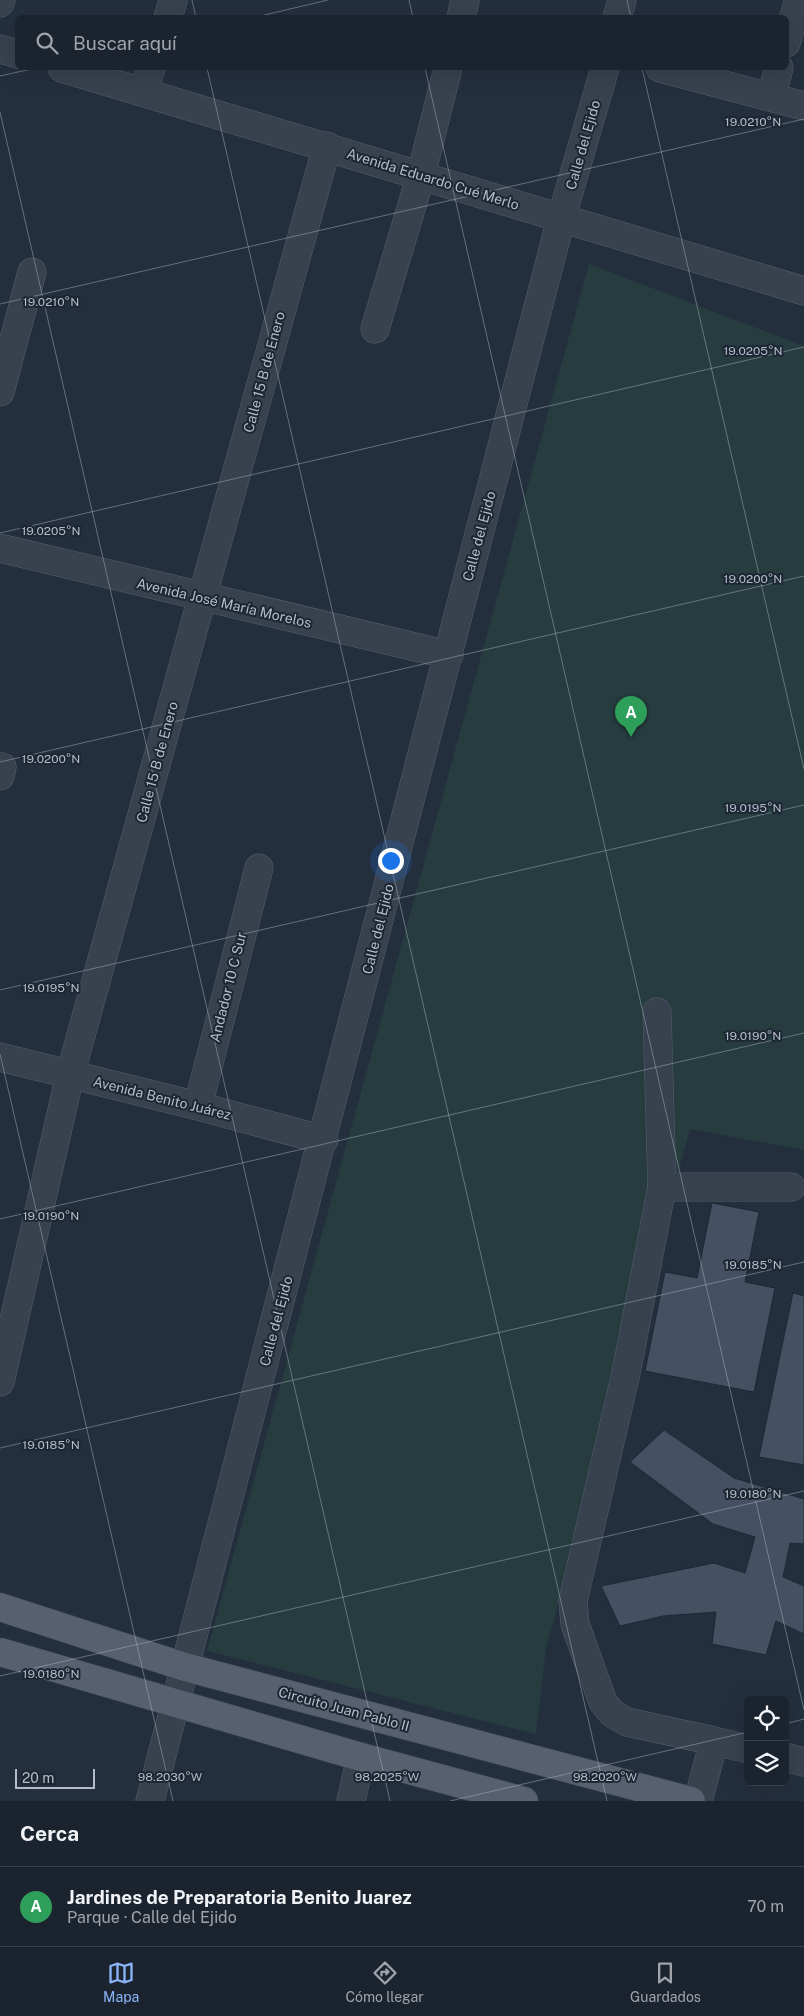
<!DOCTYPE html>
<html lang="es">
<meta charset="utf-8">
<style>
body{margin:0;font-family:"Public Sans",sans-serif;background:#242b36;color:#f1f3f6}
.controls{position:absolute;right:15px;bottom:15px;display:grid;overflow:hidden;border-radius:8px;box-shadow:0 5px 20px #0002}
.controls button{width:45px;height:45px;display:grid;place-items:center;padding:0;border:0;border-bottom:1px solid #39404a;background:#1b232e;color:#f1f3f6;font:25px sans-serif}
.scale{position:absolute;left:15px;bottom:12px;width:80px;box-sizing:border-box;padding-left:5px;border:2px solid #b4bcc9;border-top:0;font-size:14px;line-height:18px;white-space:nowrap;color:#b4bcc9;-webkit-text-stroke:4px #1d2633;paint-order:stroke}
.you{position:absolute;left:390px;top:860px;width:18px;height:18px;margin:-12px;border:4px solid #fff;border-radius:50%;background:#1a73e8;box-shadow:0 0 0 8px #1a73e833}
.badge{display:grid;place-items:center;width:32px;height:32px;border-radius:50%;background:#8ab4f8;color:#fff;font-size:16px;font-weight:700}
.pin{position:absolute;translate:-50% -41px;filter:drop-shadow(0 1px 2px #0008)}
.pin::after{content:'';position:absolute;top:26px;width:18px;height:15px;background:inherit;clip-path:polygon(0 0,100% 0,50% 100%)}
.list{margin:0;padding:0;list-style:none}
h2{display:flex;justify-content:space-between;align-items:center;height:65px;margin:0;padding:0 20px;font-size:21px}
h2 small{font-size:16px;font-weight:400;color:#a0a4aa}
.list li{display:grid;grid-template-columns:32px 1fr auto;gap:15px;align-items:center;box-sizing:border-box;height:80px;padding:0 20px;border-top:1px solid #39404a}
.list b{display:block;font-size:19px;white-space:nowrap}
.list p{margin:0;font-size:16px;white-space:nowrap;color:#a0a4aa}
.list em{font-size:16px;font-style:normal;color:#a0a4aa}
.icon{flex:none;width:28px;height:28px;fill:none;stroke:currentColor;stroke-width:2;stroke-linecap:round;stroke-linejoin:round}
.map{position:relative;flex:none;width:804px;height:1801px;overflow:hidden}
.search{position:absolute;background:#1b232e;box-shadow:0 5px 20px #0002;left:15px;right:15px;top:15px;height:55px;display:flex;align-items:center;gap:12px;box-sizing:border-box;padding:0 18px;border-radius:8px;color:#a0a4aa;font-size:19px}
.sheet{height:145px;background:#1b232e}
nav{display:flex;justify-content:space-around;align-items:center;box-sizing:border-box;height:70px;border-top:1px solid #39404a;background:#1b232e;font-size:14px;color:#a0a4aa}
nav a{display:grid;justify-items:center;gap:2px}
nav .on{color:#8ab4f8}
.map>svg:first-child{display:block}
.green{fill:#263c3f}
.building{fill:#455162;stroke:#1f2835}
.lines{fill:none;stroke-linecap:round;stroke-linejoin:round}
.minor-casing{stroke:#565f6c;stroke-width:29}
.major-casing{stroke:#414a57;stroke-width:29}
.minor{stroke:#38414e;stroke-width:28}
.major{stroke:#56606e;stroke-width:28}
.ticks{fill:none;stroke:#b4bcc9;stroke-width:1;stroke-opacity:0.45}
.labels{text-anchor:middle;dominant-baseline:central;stroke-width:4;stroke-linejoin:round;paint-order:stroke}
.street-label{font-size:14px;fill:#b4bcc9;stroke:#1d2633}
.ticks-label{font-size:12px;text-anchor:middle;fill:#b4bcc9;stroke:#1d2633;stroke-width:4;stroke-linejoin:round;paint-order:stroke}
</style>
<div class="map">
<svg width="804" height="1801" viewBox="0 0 804 1801">
<rect width="100%" height="100%" fill="#242f3e"/>
<path class="green" d="M589 264 804 346V1150L690 1129 546 1648 536 1734 207 1651Z"/>
<g class="building">
<path d="M712 1203 759 1212 745 1282 775 1288 754 1392 645 1371 665 1272 697 1278Z"/>
<path d="M793 1293 804 1296V1465L759 1457Z"/>
<path d="M664 1430 734 1478 804 1499V1544L790 1543 783 1577 804 1586V1634L776 1621 766 1655 712 1644 716 1612 663 1616 620 1626 601 1586 714 1563 745 1573 755 1537 713 1524 630 1462Z"/>
</g>
<g class="lines">
<g class="minor-casing">
<g id="minor">
<path d="M0 3 1 0"/>
<path d="M168 18 173 0"/>
<path d="M461 18 465 0"/>
<path d="M617 18 622 0"/>
<path d="M786 43 799 0"/>
<path d="M0 49 18 54"/>
<path d="M62 68 804 291"/>
<path d="M660 68 804 106"/>
<path d="M143 92 151 68"/>
<path d="M771 97 779 68"/>
<path d="M375 329 421 175 448 68"/>
<path d="M0 392 32 272"/>
<path d="M0 548 449 655"/>
<path d="M0 776 2 767"/>
<path d="M657 1012 662 1187"/>
<path d="M0 1057 198 1106 324 1140"/>
<path d="M198 1106 259 868"/>
<path d="M0 1382 70 1075 327 146"/>
<path d="M714 1741 627 1722 613 1714 603 1702 575 1624 573 1601 626 1373 662 1187H791"/>
<path d="M785 1757 804 1762"/>
<path d="M150 1801 561 219 605 68"/>
<path d="M351 1801 361 1757"/>
<path d="M698 1801 714 1741 748 1749"/>
</g>
</g>
<g class="major-casing">
<g id="major">
<path d="M0 1607 185 1667 691 1801"/>
<path d="M0 1652 361 1757 524 1801"/>
</g>
</g>
<use href="#minor" class="minor"/>
<use href="#major" class="major"/>
</g>
<path class="ticks" d="M192 0 196 18M409 0 413 18M627 0 631 18M252 18 328 0M207 68 607 1801M425 68 804 1710M642 68 804 769M0 76 36 68M0 112 390 1801M0 304 804 119M0 533 804 347M0 762 804 576M0 990 804 805M0 1054 173 1801M0 1219 804 1033M0 1448 804 1262M0 1676 804 1491M785 1724 804 1719M450 1801 748 1732"/>
<g class="labels">
<g class="street-label">
<text transform="translate(583 145) rotate(-74)">Calle del Ejido</text>
<text transform="translate(433 179) rotate(17)">Avenida Eduardo Cué Merlo</text>
<text transform="translate(264 372) rotate(-75)">Calle 15 B de Enero</text>
<text transform="translate(479 536) rotate(-75)">Calle del Ejido</text>
<text transform="translate(224 603) rotate(13)">Avenida José María Morelos</text>
<text transform="translate(157 762) rotate(-75)">Calle 15 B de Enero</text>
<text transform="translate(378 929) rotate(-76)">Calle del Ejido</text>
<text transform="translate(228 987) rotate(-76)">Andador 10 C Sur</text>
<text transform="translate(162 1098) rotate(14)">Avenida Benito Juárez</text>
<text transform="translate(276 1321) rotate(-75)">Calle del Ejido</text>
<text transform="translate(344 1709) rotate(15)">Circuito Juan Pablo II</text>
</g>
</g>
<g class="ticks-label">
<text x="753" y="126">19.0210°N</text>
<text x="51" y="306">19.0210°N</text>
<text x="753" y="355">19.0205°N</text>
<text x="51" y="535">19.0205°N</text>
<text x="753" y="583">19.0200°N</text>
<text x="51" y="763">19.0200°N</text>
<text x="753" y="812">19.0195°N</text>
<text x="51" y="992">19.0195°N</text>
<text x="753" y="1040">19.0190°N</text>
<text x="51" y="1220">19.0190°N</text>
<text x="753" y="1269">19.0185°N</text>
<text x="51" y="1449">19.0185°N</text>
<text x="753" y="1498">19.0180°N</text>
<text x="51" y="1678">19.0180°N</text>
<text x="170" y="1781">98.2030°W</text>
<text x="387" y="1781">98.2025°W</text>
<text x="605" y="1781">98.2020°W</text>
</g>
</svg>
<div class="controls">
<button><svg class="icon" aria-label="locate" viewBox="0 0 24 24"><circle cx="12" cy="12" r="6"/><path d="M12 2v4M12 18v4M2 12h4M18 12h4"/></svg></button>
<button><svg class="icon" aria-label="layers" viewBox="0 0 24 24"><path d="M12 4l9 5-9 5-9-5zM3 14l9 5 9-5"/></svg></button>
</div>
<div class="scale">20 m</div>
<div class="you"></div>
<div class="pin badge" style="left:631px;top:737px;background:#2e9e5b">A</div>
<div class="search"><svg class="icon" aria-label="search" viewBox="0 0 24 24"><circle cx="10" cy="10" r="6"/><path d="M15 15l6 6"/></svg>Buscar aquí</div>
</div>
<section class="sheet">
<h2>Cerca<small></small></h2>
<ul class="list">
<li><span class="badge" style="background:#2e9e5b">A</span><div><b>Jardines de Preparatoria Benito Juarez</b><p>Parque · Calle del Ejido</p></div><em>70 m</em></li>
</ul>
</section>
<nav>
<a class="on"><svg class="icon" aria-label="map" viewBox="0 0 24 24"><path d="M3 6l6-2 6 2 6-2v14l-6 2-6-2-6 2zM9 4v14M15 6v14"/></svg>Mapa</a>
<a><svg class="icon" aria-label="directions" viewBox="0 0 24 24"><path d="M12 3l9 9-9 9-9-9zM9 14v-3h6M13 9l2 2-2 2"/></svg>Cómo llegar</a>
<a><svg class="icon" aria-label="saved" viewBox="0 0 24 24"><path d="M7 4h10v16l-5-4-5 4z"/></svg>Guardados</a>
</nav>
